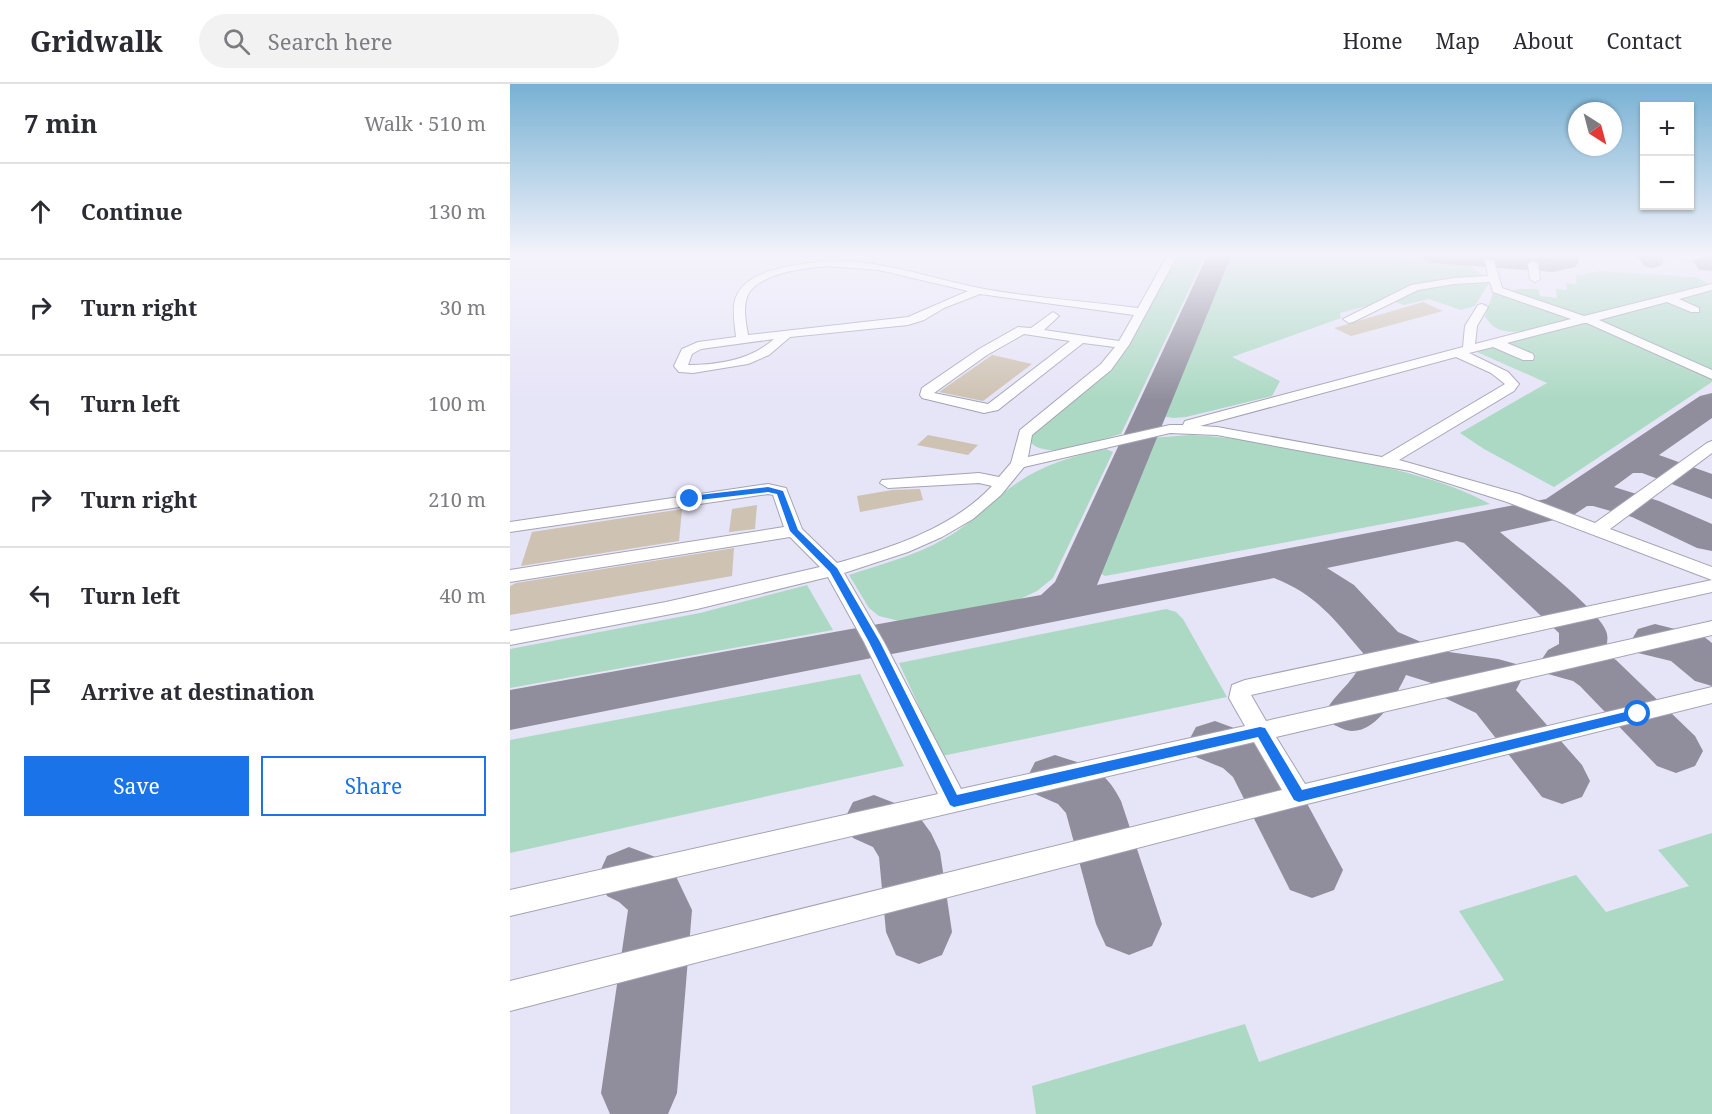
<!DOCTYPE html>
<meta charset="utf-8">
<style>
body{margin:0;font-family:"Noto Serif",serif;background:#f2f2f3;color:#2b2b33}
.controls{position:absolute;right:18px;top:18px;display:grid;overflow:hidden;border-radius:0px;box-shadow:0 2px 4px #0004}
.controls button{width:54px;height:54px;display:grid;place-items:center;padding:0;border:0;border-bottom:2px solid #e1e1e2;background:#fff;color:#2b2b33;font:30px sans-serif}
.compass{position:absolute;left:1058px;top:18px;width:54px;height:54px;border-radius:50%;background:#fff;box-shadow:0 2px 4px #0004;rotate:144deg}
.stop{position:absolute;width:18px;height:18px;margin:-14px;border:4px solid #1a73e8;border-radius:50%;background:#fff}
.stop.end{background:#1a73e8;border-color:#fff;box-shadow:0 2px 6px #0008}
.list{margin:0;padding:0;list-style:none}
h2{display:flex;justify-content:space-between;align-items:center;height:78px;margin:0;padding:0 24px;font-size:26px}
h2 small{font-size:20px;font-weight:400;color:#7c7c81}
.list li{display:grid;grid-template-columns:39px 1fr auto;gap:18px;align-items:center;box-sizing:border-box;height:96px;padding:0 24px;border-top:2px solid #e1e1e2}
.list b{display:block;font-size:22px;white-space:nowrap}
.list em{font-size:20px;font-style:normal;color:#7c7c81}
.actions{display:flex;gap:12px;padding:18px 24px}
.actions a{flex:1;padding:14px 0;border:2px solid #1a73e8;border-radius:0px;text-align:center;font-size:21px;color:#1a73e8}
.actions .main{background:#1a73e8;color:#fff}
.icon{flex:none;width:33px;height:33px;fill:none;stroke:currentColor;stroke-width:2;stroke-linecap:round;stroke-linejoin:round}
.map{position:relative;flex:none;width:1202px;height:1030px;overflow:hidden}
header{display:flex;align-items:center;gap:36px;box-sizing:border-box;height:84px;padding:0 30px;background:#fff;border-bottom:2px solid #e1e1e2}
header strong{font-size:28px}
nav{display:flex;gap:33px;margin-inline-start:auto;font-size:21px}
.search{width:420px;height:54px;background:#f2f2f3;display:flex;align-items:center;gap:15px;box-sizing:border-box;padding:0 21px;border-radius:33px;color:#7c7c81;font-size:22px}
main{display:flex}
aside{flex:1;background:#fff}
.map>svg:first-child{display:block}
.green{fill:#acd9c3}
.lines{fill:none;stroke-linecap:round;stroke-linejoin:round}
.taxiway{fill:#908e9c;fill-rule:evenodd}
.building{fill:#cec2b2}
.minor-casing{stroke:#a4a3b4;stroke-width:2}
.minor{fill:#fff;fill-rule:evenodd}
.route{fill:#1a73e8}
</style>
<header>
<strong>Gridwalk</strong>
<div class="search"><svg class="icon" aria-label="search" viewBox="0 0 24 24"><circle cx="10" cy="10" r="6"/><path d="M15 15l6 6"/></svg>Search here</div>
<nav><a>Home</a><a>Map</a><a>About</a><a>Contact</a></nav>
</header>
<main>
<aside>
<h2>7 min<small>Walk · 510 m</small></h2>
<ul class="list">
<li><svg class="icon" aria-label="ahead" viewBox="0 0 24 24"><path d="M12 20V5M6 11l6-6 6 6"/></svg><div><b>Continue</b></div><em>130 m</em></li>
<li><svg class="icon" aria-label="right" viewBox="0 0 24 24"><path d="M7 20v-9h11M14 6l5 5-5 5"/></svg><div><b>Turn right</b></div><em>30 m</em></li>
<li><svg class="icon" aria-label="left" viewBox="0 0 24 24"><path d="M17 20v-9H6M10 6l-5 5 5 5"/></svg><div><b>Turn left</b></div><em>100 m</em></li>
<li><svg class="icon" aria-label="right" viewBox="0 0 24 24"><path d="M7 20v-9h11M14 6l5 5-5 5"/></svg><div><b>Turn right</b></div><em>210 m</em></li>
<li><svg class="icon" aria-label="left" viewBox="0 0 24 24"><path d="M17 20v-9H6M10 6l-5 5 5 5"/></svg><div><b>Turn left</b></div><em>40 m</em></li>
<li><svg class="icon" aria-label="arrive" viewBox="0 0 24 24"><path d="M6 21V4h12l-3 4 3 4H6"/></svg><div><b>Arrive at destination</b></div></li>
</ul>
<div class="actions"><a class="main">Save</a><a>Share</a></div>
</aside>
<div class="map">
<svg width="1202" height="1030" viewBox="0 0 1202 1030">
<rect width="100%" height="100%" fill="#e6e4f7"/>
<g class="green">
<path d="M666 172H695L611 350C587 356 534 380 518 355L523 348 605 277Z"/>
<path d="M718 172H863L953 179 962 183 980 197 965 222 951 226 919 215 894 221 880 216 830 229 831 234 722 273 770 297 762 312 676 333 664 334 651 332Z"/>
<path d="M1089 187 1186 193 1199 200 1014 247C997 249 984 248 975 232L983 209 1009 205H1028L1030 212 1047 214 1046 205 1057 206 1056 199 1067 200 1065 192Z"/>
<path d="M1202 206V298L1044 403 974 365 950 349 1037 299 967 268 975 264Z"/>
<path d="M680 351C729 353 777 363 826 373 879 384 932 394 980 420L595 492 588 488 640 354Z"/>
<path d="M596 365 603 368 543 494 527 507 508 516 389 537 369 532 359 524 339 491C371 480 405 472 434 455 462 440 481 416 507 399 534 380 564 372 596 365Z"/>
<path d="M297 501 323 546 0 604V565L190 529Z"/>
<path d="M656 525 666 528 673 535 717 613 432 672 389 579Z"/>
<path d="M350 590 394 682 0 769V656Z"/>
<path d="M1202 749V1030H526L522 1002 735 940 749 978 994 896 949 827 1066 791 1096 828 1179 802 1148 766Z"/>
</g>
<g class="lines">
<g class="taxiway">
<path d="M697 172H721L587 501 1036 415 1190 312 1202 309V334L1149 371 1202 390V415L1132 389H1123L1104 403 1149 417 1202 440V467L1187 464 1122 433 1083 422H1077L1062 432 990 448C1012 467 1088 524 1096 547 1099 554 1097 563 1093 569L1106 576 1185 652 1193 667 1185 682 1166 689 1147 682 1070 602 1063 597 1038 590 1030 578 1038 566 1049 560V549L954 459 947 457 817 484 844 501 888 548 932 567 988 575 1006 580 1013 593 1006 606 1072 681 1080 697 1072 713 1052 720 1032 713 966 629 935 614 928 601 896 591C886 611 869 647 842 647 836 647 829 643 824 641L816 627C827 606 850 595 853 569 824 535 807 511 764 494L0 646V606L531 511 545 498Z"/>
<path d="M911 172 1043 174 1068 172 1069 178 1065 183 1043 188 923 179 915 177Z"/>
<path d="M1127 172H1151L1154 177 1150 182 1142 184 1134 182Z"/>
<path d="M1180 172H1202V187L1189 186Z"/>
<path d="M1145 540 1193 552 1202 559V602L1185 597 1161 577 1128 569 1121 557 1128 545Z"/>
<path d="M705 637 751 654 763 661 787 701 833 786 824 806 802 814 780 806 723 693 713 684 686 673 678 658 686 643Z"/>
<path d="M545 671C578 682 594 683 611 717L652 840 642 862 619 871 596 862 586 840 556 729 548 720 525 710 517 694 525 678Z"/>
<path d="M364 711 405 727 421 749 430 768 442 848 432 871 409 880 386 871 376 848 369 773 363 763 343 754 334 736 343 718Z"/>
<path d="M119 763 148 774 162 784 182 826 167 1009 158 1030H100L91 1009 118 826 109 818 97 812 88 792 97 772Z"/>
</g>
</g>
<g class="building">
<path d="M913 218 933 227 841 252 824 244Z"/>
<path d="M482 271 522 280 473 317 429 308Z"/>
<path d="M418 351 468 361 458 371 407 361Z"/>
<path d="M410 405 413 416 350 428 347 412 382 406Z"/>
<path d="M247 421 245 445 219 448 222 425Z"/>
<path d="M172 425 169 457 11 482 22 448Z"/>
<path d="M224 464 222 492 0 531V502L6 499Z"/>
</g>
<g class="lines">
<g class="minor-casing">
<g id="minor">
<path d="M657 172H667L619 261 601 286 522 351 518 373 660 341H673L675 337 953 263 955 242 968 221 972 220 978 223 967 242 965 260 1061 235 983 208 980 198 944 200 908 206 843 238 839 239 833 235 901 201 944 194 978 192 975 175 984 177 992 204 1074 232 1202 200V206L1169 215 1189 224V228H1181L1157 218 1089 236 1202 286V295L1077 239H1074L997 259 1023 270 1024 273 1023 276H1013L983 263 959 269 998 288 1009 300 1004 307 889 376 1009 410 1085 439 1197 359 1202 357V369L1100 445 1202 483V508L741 611 756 637 1202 537V551L766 653 795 700 1202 603V619L789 722 0 927V897L772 706 744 658 0 832V806L428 710 354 558 318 493 187 525 0 561V547L156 518 310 483 280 453 0 498V486L274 443 263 411 258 410 0 448V438L258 400 276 404 292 445 327 479C381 464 443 444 482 402L469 399 378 404 370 399 372 396 469 389 489 393 501 379 510 346 591 280 605 263 573 259 488 326 474 329 412 314 410 311 412 304 469 265 508 243 521 244 543 228 549 232 534 246 609 257 624 231 470 210 434 224 414 236 398 241 280 253 259 271 238 280 183 289 169 288 164 282 172 265 188 258 226 253C225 241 222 228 225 216 230 198 250 189 267 185 345 165 394 188 469 204 521 214 575 217 628 224ZM318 182 369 186 458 207 398 233 238 251C236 239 233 225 237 213 246 189 296 184 318 182ZM514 250 560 257 478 320 424 309 477 271ZM264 255C241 276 208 281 178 281L182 270 191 265ZM946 273 981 289 995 300 872 373 707 343 690 342ZM660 349 707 351 900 387 997 418 1202 496 735 596 722 601 719 614 735 642 451 705 374 558 334 489 398 468 432 453 463 435 491 411 514 383Z"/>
<path d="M1164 172H1195C1188 177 1171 177 1164 172Z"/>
<path d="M1023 177 1028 180 1030 195 1025 198 1020 195 1018 180Z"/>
</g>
</g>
<use href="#minor" class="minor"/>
</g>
<linearGradient id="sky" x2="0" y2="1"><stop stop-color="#78b1d3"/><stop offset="0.54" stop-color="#f4f3fb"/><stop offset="1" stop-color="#f4f3fb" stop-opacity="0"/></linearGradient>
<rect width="1202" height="316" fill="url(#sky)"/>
<path class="route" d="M258 403 273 407 288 446 327 484 370 558 447 711 750 643 755 644 792 706 1128 625 1134 630 1128 634 789 718 784 716 748 653 444 723 440 721 359 558 320 488 280 447 267 410 258 408 180 417 176 415 180 412Z"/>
</svg>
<div class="controls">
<button>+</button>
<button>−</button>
</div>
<svg class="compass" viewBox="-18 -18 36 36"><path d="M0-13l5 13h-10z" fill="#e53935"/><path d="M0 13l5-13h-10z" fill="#7c7c81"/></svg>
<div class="stop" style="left:1128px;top:630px"></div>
<div class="stop end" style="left:180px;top:415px"></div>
</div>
</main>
